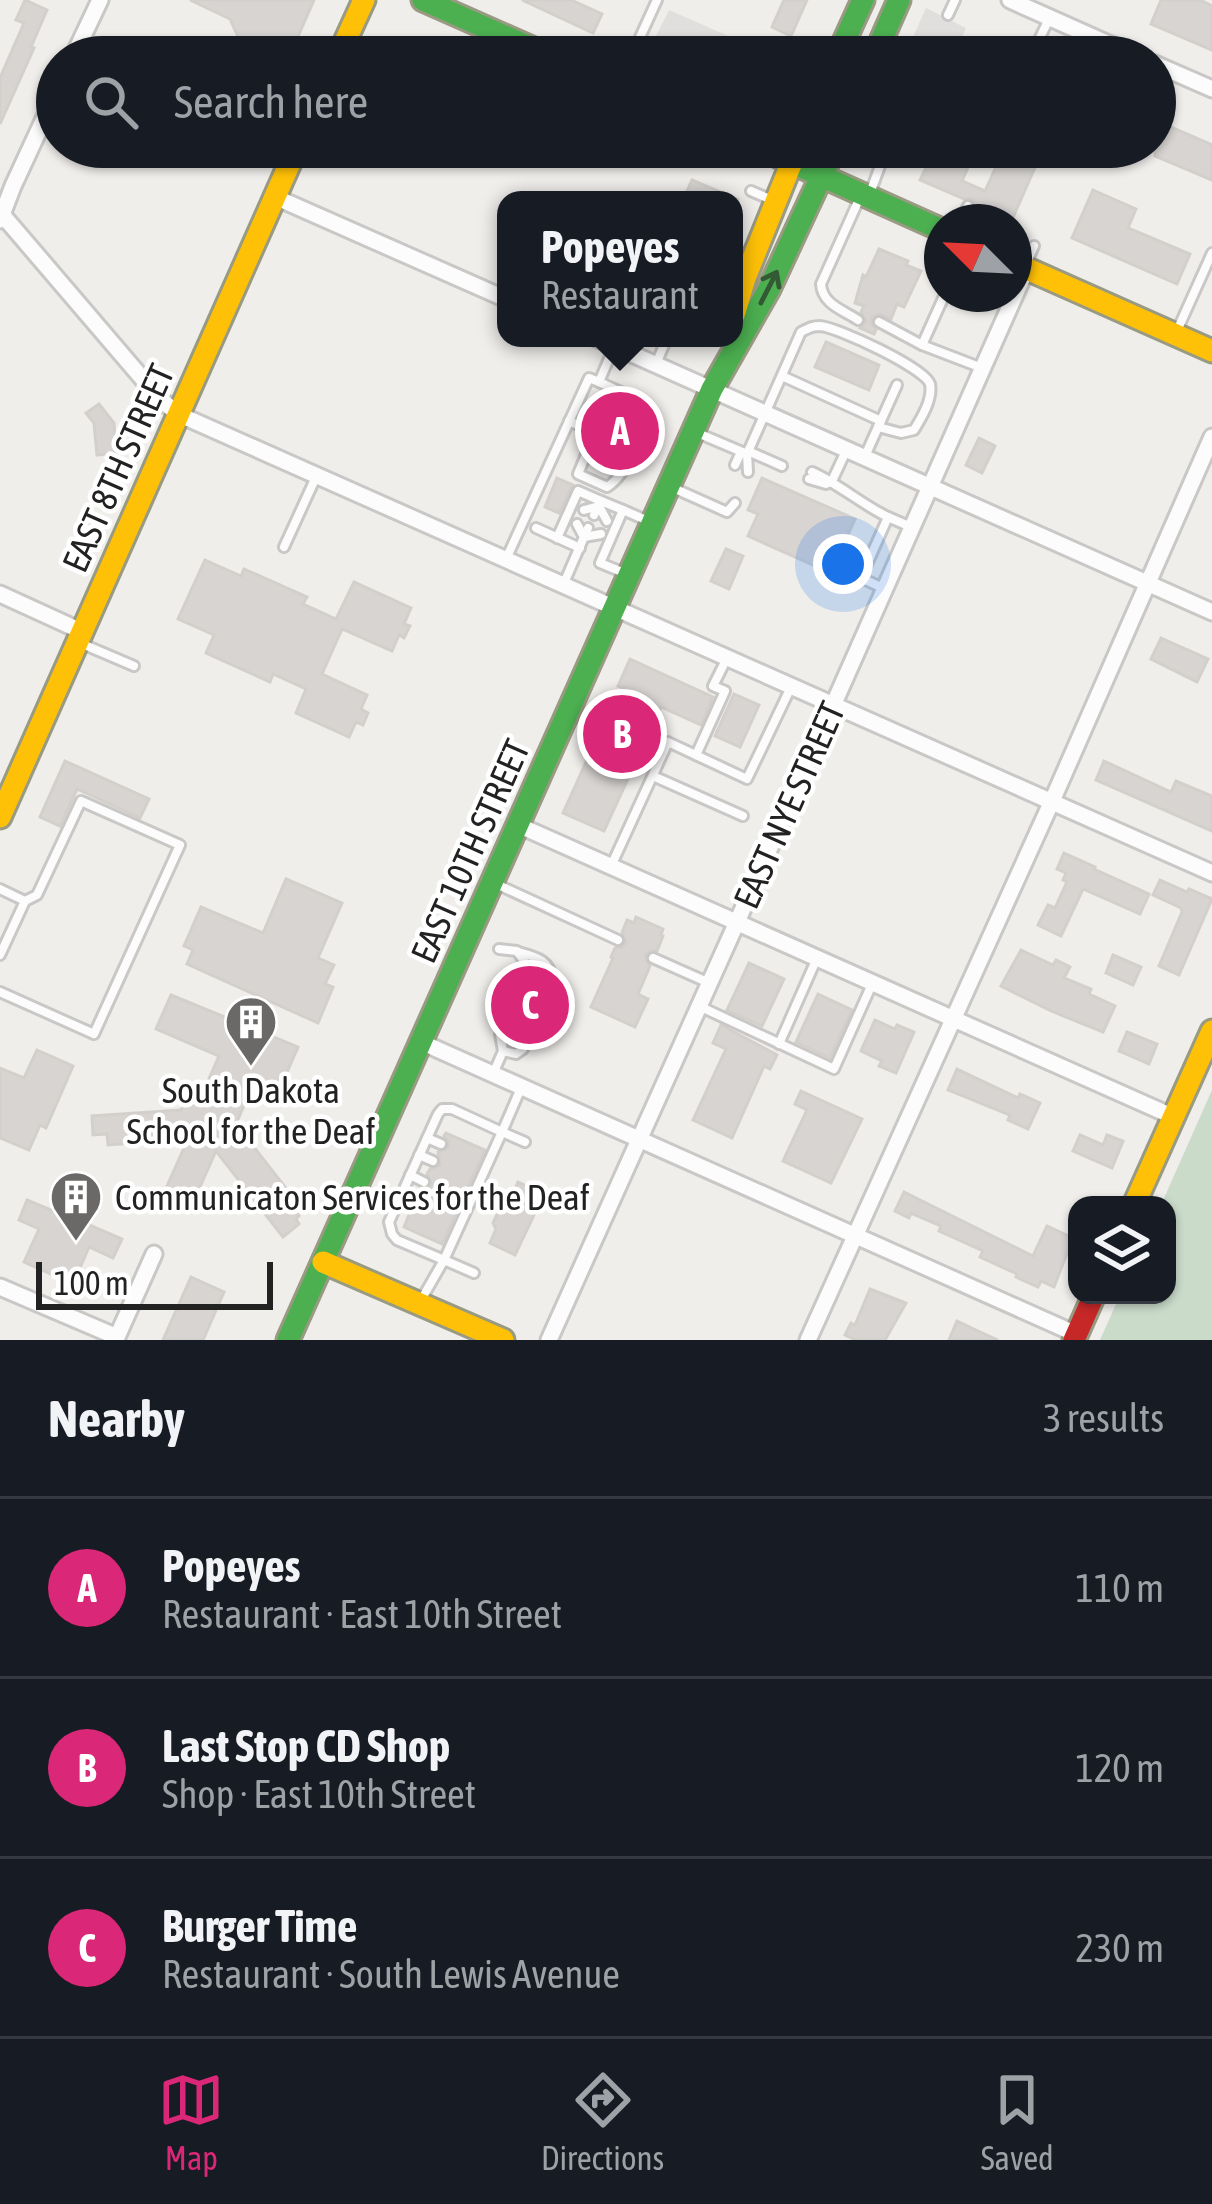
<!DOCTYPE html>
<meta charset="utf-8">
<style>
body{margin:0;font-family:"Asap Condensed",sans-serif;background:#20242c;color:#f1f3f6}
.controls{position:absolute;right:36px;bottom:36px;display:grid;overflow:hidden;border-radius:24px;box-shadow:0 3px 9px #0004}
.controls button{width:108px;height:108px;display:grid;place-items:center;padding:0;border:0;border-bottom:3px solid #363941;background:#171b24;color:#f1f3f6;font:60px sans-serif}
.compass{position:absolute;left:924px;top:204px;width:108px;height:108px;border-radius:50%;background:#171b24;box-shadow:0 3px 9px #0004;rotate:294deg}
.scale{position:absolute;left:36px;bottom:30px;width:237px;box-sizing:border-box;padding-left:12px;border:6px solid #222;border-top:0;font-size:33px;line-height:42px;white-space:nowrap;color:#222;-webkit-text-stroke:9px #fff;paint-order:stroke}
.you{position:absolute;left:843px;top:564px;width:42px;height:42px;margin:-30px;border:9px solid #fff;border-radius:50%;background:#1a73e8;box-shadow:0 0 0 18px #1a73e833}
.badge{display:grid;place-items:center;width:78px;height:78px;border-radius:50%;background:#db2777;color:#fff;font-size:39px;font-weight:700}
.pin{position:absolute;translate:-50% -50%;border:6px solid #fff;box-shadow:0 3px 12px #0006}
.popup{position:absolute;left:497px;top:191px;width:246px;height:156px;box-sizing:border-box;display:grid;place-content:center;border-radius:24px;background:#171b24;filter:drop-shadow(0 3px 9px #0005);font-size:39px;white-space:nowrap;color:#9ea1a6}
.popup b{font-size:45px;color:#f1f3f6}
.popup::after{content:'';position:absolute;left:50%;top:100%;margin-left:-24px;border:24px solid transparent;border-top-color:#171b24}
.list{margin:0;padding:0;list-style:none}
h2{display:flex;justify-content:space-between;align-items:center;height:156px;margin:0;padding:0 48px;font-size:51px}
h2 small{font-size:39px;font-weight:400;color:#9ea1a6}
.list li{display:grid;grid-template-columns:78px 1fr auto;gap:36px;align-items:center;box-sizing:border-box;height:180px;padding:0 48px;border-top:3px solid #363941}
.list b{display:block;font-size:45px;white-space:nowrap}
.list p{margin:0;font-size:39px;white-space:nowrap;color:#9ea1a6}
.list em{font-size:39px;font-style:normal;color:#9ea1a6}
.icon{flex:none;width:66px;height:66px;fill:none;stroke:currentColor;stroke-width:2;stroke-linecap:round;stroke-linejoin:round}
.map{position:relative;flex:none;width:1212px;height:1340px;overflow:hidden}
.search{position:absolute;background:#171b24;box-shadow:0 3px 9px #0004;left:36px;right:36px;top:36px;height:132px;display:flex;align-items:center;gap:30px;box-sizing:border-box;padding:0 42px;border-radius:66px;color:#9ea1a6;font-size:45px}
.sheet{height:696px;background:#171b24}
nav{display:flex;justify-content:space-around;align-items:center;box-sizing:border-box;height:168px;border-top:3px solid #363941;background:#171b24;font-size:33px;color:#9ea1a6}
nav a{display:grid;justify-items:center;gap:6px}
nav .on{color:#db2777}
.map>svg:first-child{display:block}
.cemetery{fill:#cadbca}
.parking{fill:#e0dfde}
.building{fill:#d7d4d2;stroke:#d3d0cc;stroke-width:3}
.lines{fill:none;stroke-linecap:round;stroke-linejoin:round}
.lane-casing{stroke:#c9c8c7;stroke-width:14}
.street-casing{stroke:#c9c8c7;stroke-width:21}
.fast-casing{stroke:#999a82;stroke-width:27}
.slow-casing{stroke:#999a82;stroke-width:27}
.jam-casing{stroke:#999a82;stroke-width:27}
.path{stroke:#dccecd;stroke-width:3;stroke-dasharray:6 6;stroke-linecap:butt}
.lane{stroke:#fdfcfc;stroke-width:8}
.street{stroke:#fdfcfc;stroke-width:15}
.fast{stroke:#4caf50;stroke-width:21}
.slow{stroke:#ffc107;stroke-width:21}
.jam{stroke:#c62828;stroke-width:21}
.oneway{stroke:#335a34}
.labels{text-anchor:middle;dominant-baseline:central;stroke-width:9;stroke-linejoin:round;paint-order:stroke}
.street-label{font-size:36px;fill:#222;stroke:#fff}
.poi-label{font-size:36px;fill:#222;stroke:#fff}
</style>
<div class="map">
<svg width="1212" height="1340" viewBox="0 0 1212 1340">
<rect width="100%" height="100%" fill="#f0eeeb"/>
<path class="cemetery" d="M1212 1090V1340H1100L1120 1295H1167V1205H1161Z"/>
<g class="parking">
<path d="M926 8 966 28 953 57H904Z"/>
<path d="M669 10 735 39 727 57H650L656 36Z"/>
</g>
<g class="building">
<path d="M25 0 47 10 31 47 34 48 0 124V78L24 23 16 20Z"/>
<path d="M190 0H314L289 57H269L277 40 245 52 230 19Z"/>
<path d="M522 0H571L602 14 593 33Z"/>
<path d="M784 0H807L791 36 772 27Z"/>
<path d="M1161 0H1200L1212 6V50L1151 24Z"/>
<path d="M973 38 1016 57H965Z"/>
<path d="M1155 120 1212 145V180L1155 156Z"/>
<path d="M926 147H977L962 181 985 191 1005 147H1044L1011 222 977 209 979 206 971 198 964 199 920 180 927 166 919 162Z"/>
<path d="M692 180 739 200H683Z"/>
<path d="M1093 190 1136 209 1128 228 1190 254 1177 284 1072 238Z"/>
<path d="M879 249 908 261 906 265 921 271 904 307 897 304 891 319 880 314 872 317 871 323 876 330 874 334 860 328 866 321 861 312 864 306 855 303 863 275 866 277Z"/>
<path d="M826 342 879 365 869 390 815 367Z"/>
<path d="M622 402 637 409V413L628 445 616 466 598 457 607 437 603 433 618 405Z"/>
<path d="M99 404 114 423 116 453 97 455 94 423 86 413Z"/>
<path d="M979 438 995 446 982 473 966 465Z"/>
<path d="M557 478 573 485 559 513 545 507Z"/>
<path d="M762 478 855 519 831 573 748 536 758 514 748 510Z"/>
<path d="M726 549 743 556 729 589 711 581Z"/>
<path d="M205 560 241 576 244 569 307 597 303 604 336 619 354 582 411 608 404 624 410 626 404 638 399 635 392 651 342 629 322 674 367 695 361 709 368 713 363 725 356 722 349 737 296 713 306 689 273 674 270 682 206 653 214 635 178 619Z"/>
<path d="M1161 638 1208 659 1197 682 1151 659Z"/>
<path d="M630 659 713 697 701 725 661 707 604 831 563 813 607 716 611 718 624 688 618 686Z"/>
<path d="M734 694 759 705 740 747 715 736Z"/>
<path d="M65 761 149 799 140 818 77 789 60 826 40 817Z"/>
<path d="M1104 761 1171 792 1176 781 1212 796V831L1096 780Z"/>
<path d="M1064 853 1095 867 1094 869 1149 894 1140 914 1083 889 1061 936 1038 925 1048 905 1055 908 1067 882 1063 880 1066 873 1057 869Z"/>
<path d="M286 879 342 903 318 958 334 965 325 984 333 987 318 1023 187 964 193 950 184 946 201 907 263 933Z"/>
<path d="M1160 880 1187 892 1189 889 1212 899 1179 975 1159 966 1182 912 1181 908 1153 895Z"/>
<path d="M636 917 663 929 661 935 663 936 657 951H649L645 956 650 966 638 994 648 999 635 1027 591 1007 613 958 611 957 615 948 622 947 626 942 622 933 627 920 634 923Z"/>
<path d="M1021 950 1053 965 1056 960 1070 967 1064 978 1091 989 1089 994 1115 1006 1103 1032 1051 1011 1001 986Z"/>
<path d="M1113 955 1141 967 1133 985 1106 973Z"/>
<path d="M749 963 784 979 762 1026 727 1010Z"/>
<path d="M818 994 852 1010 830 1058 796 1042Z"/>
<path d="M171 995 298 1047 281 1086 273 1082 265 1101 249 1094 236 1124 292 1196 286 1200 299 1216 296 1219 299 1224 283 1237 216 1151 195 1198 187 1196 184 1203 163 1195 188 1139 108 1145 107 1134 93 1135 92 1116 181 1110 188 1094 200 1099 219 1056 156 1029Z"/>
<path d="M875 1020 895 1029 897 1025 914 1032 896 1073 879 1066 882 1061 861 1051Z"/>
<path d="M721 1025 777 1055 770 1069 764 1066 732 1138 693 1120 726 1049 713 1043Z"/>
<path d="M1127 1032 1157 1044 1149 1064 1119 1051Z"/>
<path d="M37 1050 73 1066 46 1128 40 1125 29 1150 0 1138V1068L24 1078Z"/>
<path d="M957 1069 1018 1098 1020 1094 1040 1103 1028 1129 1008 1120 1010 1115 948 1090Z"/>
<path d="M801 1091 862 1119 831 1183 783 1161 807 1110 795 1104Z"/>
<path d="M446 1133 485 1150 442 1244 404 1227 411 1210H418L423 1206 422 1200 418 1195 421 1190 428 1189 432 1185 427 1174 430 1169 440 1165 438 1152 448 1148 449 1142 444 1136Z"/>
<path d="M1080 1135 1103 1145 1107 1135 1123 1141 1112 1168 1073 1151Z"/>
<path d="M518 1182 544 1194 515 1255 490 1243 496 1229 493 1223 504 1199 512 1196Z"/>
<path d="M904 1192 1033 1256 1047 1226 1073 1238 1054 1287 1041 1281 1038 1287 1016 1277 1017 1274 980 1257 983 1251 939 1231 941 1226 911 1213 909 1218 895 1211Z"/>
<path d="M72 1199 87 1205 80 1221 122 1239 113 1258 89 1247 73 1284 24 1262 39 1229 19 1220 27 1200 65 1216Z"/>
<path d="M191 1277 224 1292 203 1340H163Z"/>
<path d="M870 1289 906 1303 885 1340H856L845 1335 851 1323 855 1325Z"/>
<path d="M957 1321 978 1331 998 1340H949Z"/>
</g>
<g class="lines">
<g class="lane-casing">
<g id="lane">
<path d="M948 15 955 0"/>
<path d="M1033 52 1049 19"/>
<path d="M631 57 657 0"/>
<path d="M751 191 772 200"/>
<path d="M869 196 880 166"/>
<path d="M960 222 968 206"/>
<path d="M1025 266 1034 246"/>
<path d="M858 320C843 310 822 304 821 284L861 195"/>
<path d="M879 322 922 345 945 294"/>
<path d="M1176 333 1212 253"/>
<path d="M922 345 982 368"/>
<path d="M656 364 667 338"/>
<path d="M782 376 881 421"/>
<path d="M569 421 595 433 578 474 607 487C627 475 649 424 645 403L599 382"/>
<path d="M700 434 747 454 801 332C809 328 812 326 820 326 837 327 925 368 930 384 933 399 922 417 914 430L901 433 878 427"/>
<path d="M748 451 782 466"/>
<path d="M747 454 748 472"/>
<path d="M865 456 897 385"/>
<path d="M735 465 741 452"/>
<path d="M812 472C839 484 861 504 888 517"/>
<path d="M809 479 826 484 832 481 846 451"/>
<path d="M671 487 727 512 735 503"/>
<path d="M584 510 599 506 594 515"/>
<path d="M607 521 599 506 601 501 623 510"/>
<path d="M536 528 580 548"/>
<path d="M588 528 584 537 601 534"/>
<path d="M557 538 578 491 601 501"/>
<path d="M284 547 316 477"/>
<path d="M506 559 589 378 599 382 614 347"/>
<path d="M627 574 600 563 623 510 646 520"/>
<path d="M564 583 584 537 577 524"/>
<path d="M883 588 861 578 888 517 911 527"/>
<path d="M80 643 134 666"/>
<path d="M696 755 725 691 713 686 726 660"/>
<path d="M653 776 743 816"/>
<path d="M612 864 668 742 747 779 792 685"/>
<path d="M494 883 618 940"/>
<path d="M0 889 25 901 0 955"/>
<path d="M653 958 707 982"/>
<path d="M0 992 94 1034 180 845 81 801 37 895 25 901"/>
<path d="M701 1007 834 1069 873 982"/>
<path d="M779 1044 817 958"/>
<path d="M503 1051 516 1054 523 1049 553 981C550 960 537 957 518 952"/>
<path d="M493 1074 503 1051 500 1034 527 972 526 964 517 951 499 949"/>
<path d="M427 1138 441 1144"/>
<path d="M419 1155 433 1161"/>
<path d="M410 1175 424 1182"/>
<path d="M401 1196 415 1203"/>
<path d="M474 1273 444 1260 502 1132 525 1142"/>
<path d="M420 1302 444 1260 397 1240 392 1234 389 1222 438 1114 442 1109H452L502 1132 521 1088"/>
</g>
</g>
<g class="street-casing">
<g id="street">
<path d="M1010 0 1138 57"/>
<path d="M73 57 100 0"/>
<path d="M1155 64 1212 89"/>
<path d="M275 197 506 299"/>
<path d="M0 212 159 398 178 414 1212 873"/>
<path d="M0 220 13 186 57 91"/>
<path d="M596 338 1212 612"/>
<path d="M0 594 81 631"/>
<path d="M518 825 1174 1117"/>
<path d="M421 1042 1076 1334"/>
<path d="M0 1287 117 1337 154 1254"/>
<path d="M549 1340 737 922 1027 268"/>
<path d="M808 1340 1052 801 1212 437"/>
</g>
</g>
<g class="fast-casing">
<g id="fast">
<path d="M423 0 552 57"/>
<path d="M837 57 863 0"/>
<path d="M874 57 899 0"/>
<path d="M757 147 942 230"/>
<path d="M288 1340 712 389 769 289 835 147"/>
</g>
</g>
<g class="slow-casing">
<g id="slow">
<path d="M338 57 364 0"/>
<path d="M1014 263 1212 351"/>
<path d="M734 315 745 278 798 147"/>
<path d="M0 817 297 147"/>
<path d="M1134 1205 1212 1031"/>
<path d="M323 1262 503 1340"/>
</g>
</g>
<g class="jam-casing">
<path id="jam" d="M1074 1340 1094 1295"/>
</g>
<path class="path" d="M771 57 774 50 791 57"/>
<use href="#lane" class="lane"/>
<use href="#street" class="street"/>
<use href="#fast" class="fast"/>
<use href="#slow" class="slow"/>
<use href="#jam" class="jam"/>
</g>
<defs><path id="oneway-shaft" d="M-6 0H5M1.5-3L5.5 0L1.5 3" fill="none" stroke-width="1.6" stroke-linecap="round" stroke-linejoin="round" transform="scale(3)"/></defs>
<use class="oneway" href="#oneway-shaft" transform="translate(769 287) rotate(-63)"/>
<defs>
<g id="building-pin" transform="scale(2.7)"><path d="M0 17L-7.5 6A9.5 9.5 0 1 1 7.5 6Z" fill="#6a6968" stroke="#fff"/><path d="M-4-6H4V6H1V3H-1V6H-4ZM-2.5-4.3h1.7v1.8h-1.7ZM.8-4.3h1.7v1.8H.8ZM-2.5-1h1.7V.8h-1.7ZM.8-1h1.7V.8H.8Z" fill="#fff"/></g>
</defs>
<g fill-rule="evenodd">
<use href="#building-pin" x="251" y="1022"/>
<use href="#building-pin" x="76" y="1197"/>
</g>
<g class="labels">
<g class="street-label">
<text transform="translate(118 468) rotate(-66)">EAST 8TH STREET</text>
<text transform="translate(789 805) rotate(-66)">EAST NYE STREET</text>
<text transform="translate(470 851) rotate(-66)">EAST 10TH STREET</text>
</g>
<g class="poi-label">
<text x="251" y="1090">South Dakota<tspan x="251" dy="41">School for the Deaf</tspan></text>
<text x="115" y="1197" text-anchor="start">Communicaton Services for the Deaf</text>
</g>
</g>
</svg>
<div class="controls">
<button><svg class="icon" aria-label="layers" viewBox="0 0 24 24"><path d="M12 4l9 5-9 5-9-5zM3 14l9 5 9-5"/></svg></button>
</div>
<svg class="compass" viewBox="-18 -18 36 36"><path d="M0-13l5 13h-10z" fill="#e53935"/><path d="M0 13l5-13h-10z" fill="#9ea1a6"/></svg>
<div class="scale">100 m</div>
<div class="you"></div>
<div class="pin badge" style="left:620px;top:431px">A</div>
<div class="popup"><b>Popeyes</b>Restaurant</div>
<div class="pin badge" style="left:622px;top:734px">B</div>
<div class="pin badge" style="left:530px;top:1005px">C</div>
<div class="search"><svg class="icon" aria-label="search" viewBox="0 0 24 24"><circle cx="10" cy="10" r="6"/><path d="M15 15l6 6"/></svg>Search here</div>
</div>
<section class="sheet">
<h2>Nearby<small>3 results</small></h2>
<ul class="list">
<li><span class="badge">A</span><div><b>Popeyes</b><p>Restaurant · East 10th Street</p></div><em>110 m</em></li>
<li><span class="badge">B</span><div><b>Last Stop CD Shop</b><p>Shop · East 10th Street</p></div><em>120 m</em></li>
<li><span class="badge">C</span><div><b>Burger Time</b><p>Restaurant · South Lewis Avenue</p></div><em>230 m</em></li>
</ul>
</section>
<nav>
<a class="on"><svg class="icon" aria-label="map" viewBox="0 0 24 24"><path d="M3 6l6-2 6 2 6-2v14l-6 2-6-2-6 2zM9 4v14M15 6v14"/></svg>Map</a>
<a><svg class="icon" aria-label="directions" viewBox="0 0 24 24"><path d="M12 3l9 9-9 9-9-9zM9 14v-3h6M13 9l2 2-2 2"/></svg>Directions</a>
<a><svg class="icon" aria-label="saved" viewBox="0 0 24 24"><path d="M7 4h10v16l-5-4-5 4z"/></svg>Saved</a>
</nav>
